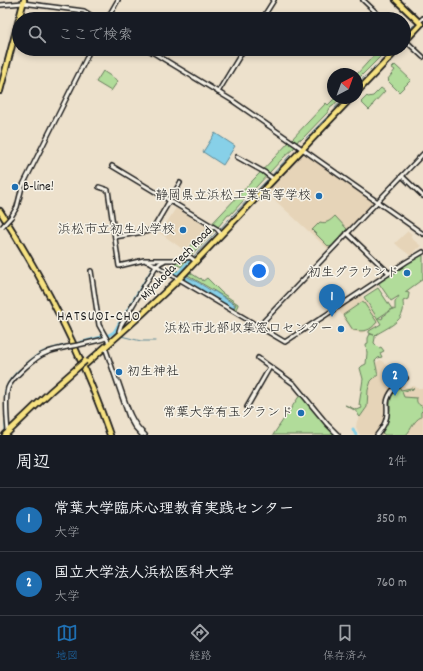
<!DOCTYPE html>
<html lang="ja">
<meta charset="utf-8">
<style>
body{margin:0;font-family:Dekko,"Klee One",sans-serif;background:#20242c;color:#f1f3f6}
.compass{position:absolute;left:327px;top:68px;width:36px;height:36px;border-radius:50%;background:#171b24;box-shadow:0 2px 6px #0003;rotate:41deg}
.you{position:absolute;left:259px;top:271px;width:14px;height:14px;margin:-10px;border:3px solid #fff;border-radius:50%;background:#1a73e8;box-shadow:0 0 0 6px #1a73e833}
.badge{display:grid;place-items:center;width:26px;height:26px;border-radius:50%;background:#1f6fb2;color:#fff;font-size:13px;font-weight:700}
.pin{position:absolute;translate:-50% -33px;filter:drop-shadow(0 1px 2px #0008)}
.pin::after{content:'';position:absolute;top:21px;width:14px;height:12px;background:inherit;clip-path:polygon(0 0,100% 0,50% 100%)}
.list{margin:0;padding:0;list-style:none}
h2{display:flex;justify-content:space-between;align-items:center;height:52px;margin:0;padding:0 16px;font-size:17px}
h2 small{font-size:13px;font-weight:400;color:#9ea1a6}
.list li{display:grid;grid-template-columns:26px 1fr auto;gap:12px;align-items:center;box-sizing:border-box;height:64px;padding:0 16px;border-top:1px solid #363941}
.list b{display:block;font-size:15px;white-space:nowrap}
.list p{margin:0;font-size:13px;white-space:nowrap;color:#9ea1a6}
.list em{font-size:13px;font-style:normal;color:#9ea1a6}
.icon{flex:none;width:22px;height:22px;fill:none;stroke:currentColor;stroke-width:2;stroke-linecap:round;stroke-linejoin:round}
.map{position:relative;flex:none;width:423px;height:435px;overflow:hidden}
.search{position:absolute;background:#171b24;box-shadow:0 2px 6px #0003;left:12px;right:12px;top:12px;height:44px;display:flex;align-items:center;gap:10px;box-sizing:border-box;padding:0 14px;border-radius:22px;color:#9ea1a6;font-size:15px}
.sheet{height:180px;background:#171b24}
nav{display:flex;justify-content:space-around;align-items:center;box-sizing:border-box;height:56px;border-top:1px solid #363941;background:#171b24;font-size:11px;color:#9ea1a6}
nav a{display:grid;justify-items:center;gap:2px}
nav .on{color:#1f6fb2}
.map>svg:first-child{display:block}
.built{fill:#e6d4b8}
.green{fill:#b1dc9a;stroke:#667c5b}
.water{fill:#87d0e8;stroke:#5c8896}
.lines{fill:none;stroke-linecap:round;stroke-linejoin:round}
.stream{stroke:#5c8896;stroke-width:1}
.river{stroke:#87d0e8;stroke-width:3}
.secondary-casing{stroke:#1c1c1c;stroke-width:6}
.highway-casing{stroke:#1c1c1c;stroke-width:8}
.secondary{stroke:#f7f3e8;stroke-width:3}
.highway{stroke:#f7e281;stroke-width:4.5}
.secondary-bridge-casing{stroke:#1c1c1c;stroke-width:6;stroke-linecap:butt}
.highway-bridge-casing{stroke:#1c1c1c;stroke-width:8;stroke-linecap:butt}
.secondary-bridge{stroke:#f7f3e8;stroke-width:3}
.highway-bridge{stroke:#f7e281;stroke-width:4.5}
.poi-dot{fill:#1f6fb2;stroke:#f7f3e8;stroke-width:1.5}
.labels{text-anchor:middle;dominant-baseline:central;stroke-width:3;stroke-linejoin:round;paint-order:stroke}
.poi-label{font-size:13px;fill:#1c1c1c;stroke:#f7f3e8;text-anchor:end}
.street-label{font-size:13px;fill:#1c1c1c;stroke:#f7f3e8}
.neighbourhood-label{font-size:14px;letter-spacing:1px;fill:#1c1c1c;stroke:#f7f3e8}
</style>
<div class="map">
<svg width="423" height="435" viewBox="0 0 423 435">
<rect width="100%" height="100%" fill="#ede1cc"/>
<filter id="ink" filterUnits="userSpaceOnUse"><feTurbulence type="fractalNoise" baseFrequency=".025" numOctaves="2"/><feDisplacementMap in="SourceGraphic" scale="8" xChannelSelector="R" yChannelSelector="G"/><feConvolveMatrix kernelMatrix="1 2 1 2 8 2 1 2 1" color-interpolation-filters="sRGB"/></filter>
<g filter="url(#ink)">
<g class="built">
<path d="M302 152 375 202 329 250 265 191Z"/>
<path d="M176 208 207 227 184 250 160 233Z"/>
<path d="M408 231 412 234 410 237 421 246 419 249 417 248 413 254 411 256 399 247 395 243Z"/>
<path d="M360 294 379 320 374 328 362 333 352 331 338 309Z"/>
<path d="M380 360 383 361 405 387 414 386 416 388H423V435H360L356 427 357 421 367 407 368 390 370 384 374 378 378 375 376 363Z"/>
</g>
<g class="green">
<path d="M377 49H388L357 80V74L377 52Z"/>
<path d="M395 65 411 80 399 92 388 81 389 80 388 79 395 70 392 68Z"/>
<path d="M103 71 118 81 111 91 96 82Z"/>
<path d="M381 88 385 91 373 104 372 107 369 110 361 102 367 96 368 97 373 96Z"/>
<path d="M335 98H340L333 106 331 107 327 113 303 138 301 140 299 139 294 148 283 158 230 215H228L218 227 214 229V231L190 256 181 267 178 265 176 268 178 270 177 272 173 273 168 270 326 103 328 105Z"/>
<path d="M335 216 347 229 332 246 329 247 312 230 320 222C326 224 330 221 335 216Z"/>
<path d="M422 254 423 256V279L405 292 409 293V294L408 299 403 301C403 304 404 307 403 311 401 322 387 328 377 334L375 336V338L374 343 379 348 381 347 384 351 380 353 382 357 378 358 375 361 378 375 374 378 371 381 368 390 367 407 360 417 359 416C357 410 350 408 345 405L357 410 362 408 361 406 359 405 363 379 360 368 362 366 366 364 367 353 366 344 368 343V338L370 334 374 335 369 333V331L381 324 364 297 378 288 392 309 378 318H380L382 319 383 317H382L393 309 395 310V302L399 296 391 301 378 282 399 267Z"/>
<path d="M189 272 200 279 201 278 203 281 207 278 222 293 238 304V305L235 311 233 310 236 304 186 274Z"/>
<path d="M362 302 364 303 377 322C370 331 365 332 353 330L343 315Z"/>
<path d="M399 386 401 390 411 388 414 389 408 390 402 392 404 397 417 398C416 403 418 404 423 407V412L422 411 421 412V417C413 421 412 429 406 435H385L382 433C384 428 388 423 389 418 392 402 387 400 399 386Z"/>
<path d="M300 395 327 427 336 435H273Z"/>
</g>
<g class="water">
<path d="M215 133 235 146 223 165 203 152Z"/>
<path d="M186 276C195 280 204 286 213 292L214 291 235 305 233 310 183 280V277L184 278Z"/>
</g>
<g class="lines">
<g class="stream">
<path d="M404 35 414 25"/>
<path d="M388 53 391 49"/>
<path d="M370 71 375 66"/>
<path d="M357 85 365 76"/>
<path d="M335 108 344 98"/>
<path d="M306 138 330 114"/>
<path d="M272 175 290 155"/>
<path d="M232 216 267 180"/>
<path d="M220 229 229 219"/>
<path d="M193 257 216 233"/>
<path d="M121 336 141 341H155"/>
</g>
<g class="river">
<path d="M79 343 109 335 114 332 155 265 156 264 173 274 178 273 191 259"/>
<path d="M27 364C40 352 47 350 64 346"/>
<path d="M5 396C6 384 12 378 20 370"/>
<path d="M6 423V430"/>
<path d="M353 429 356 435"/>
</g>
<g class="secondary-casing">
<g id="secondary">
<path d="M363 0 383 19"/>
<path d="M0 5 23 3 84 11 97 19"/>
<path d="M107 19 118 0"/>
<path d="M262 19 274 0"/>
<path d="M419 22 423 18"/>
<path d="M406 41 423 57"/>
<path d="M147 49 233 101 298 146 423 234"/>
<path d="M218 92 244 49"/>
<path d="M237 157 264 172 272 178"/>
<path d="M112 166 217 229 221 234"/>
<path d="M402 176 423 196"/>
<path d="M99 187 108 190 119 266 144 260H179L190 257 194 260"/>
<path d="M11 217 17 207 22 187 86 59 90 49"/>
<path d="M347 233 389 273"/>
<path d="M115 237 149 231 153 229 180 183"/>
<path d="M146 261 150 262 285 342 406 262 423 252"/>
<path d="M91 271 99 325 108 341"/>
<path d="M258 327 423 154"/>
<path d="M119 331 121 325 155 268 160 263 164 261"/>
<path d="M78 345 100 340 106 338"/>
<path d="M105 347 129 417 134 426 142 435"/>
<path d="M258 358 294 384 327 424 338 435"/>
<path d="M118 381C125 400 129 421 145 435"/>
<path d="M247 407 270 367"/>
<path d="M8 431C7 420 5 399 8 388 11 379 36 356 46 353 52 350 60 349 67 347"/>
<path d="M377 435C381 430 385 425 386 419 388 413 387 408 387 403 388 392 398 384 406 378"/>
</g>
</g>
<g class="highway-casing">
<g id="highway">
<path d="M396 0 421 24 404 42"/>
<path d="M0 91 24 0"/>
<path d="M357 92 398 49"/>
<path d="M0 211C45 281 83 357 110 435"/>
<path d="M86 364 141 315 179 279 351 98"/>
<path d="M5 435 51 391 76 369"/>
</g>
</g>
<use href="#secondary" class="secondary"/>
<use href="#highway" class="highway"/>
<g class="secondary-bridge-casing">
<g id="secondary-bridge">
<path d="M2 227 11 217"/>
<path d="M67 347 78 345"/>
</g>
</g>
<g class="highway-bridge-casing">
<path id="highway-bridge" d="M76 369 85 361"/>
</g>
<use href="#secondary-bridge" class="secondary-bridge"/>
<use href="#highway-bridge" class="highway-bridge"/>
</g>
</g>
<g class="poi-dot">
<circle cx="15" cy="187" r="4"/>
<circle cx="319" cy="196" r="4"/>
<circle cx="183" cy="230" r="4"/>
<circle cx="407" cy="273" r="4"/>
<circle cx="341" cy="329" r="4"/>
<circle cx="119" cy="372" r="4"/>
<circle cx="301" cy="413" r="4"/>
</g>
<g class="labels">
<g class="poi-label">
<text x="23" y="187" text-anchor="start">B-line!</text>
<text x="311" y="196">静岡県立浜松工業高等学校</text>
<text x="175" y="230">浜松市立初生小学校</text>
<text x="399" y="273">初生グラウンド</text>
<text x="333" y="329">浜松市北部収集窓口センター</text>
<text x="127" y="372" text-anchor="start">初生神社</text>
<text x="293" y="413">常葉大学有玉グランド</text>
</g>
<g class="street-label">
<text transform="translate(177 264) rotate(-46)">Miyakoda Tech Road</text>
</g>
<g class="neighbourhood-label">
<text x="99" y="317">HATSUOI-CHO</text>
</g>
</g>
</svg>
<svg class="compass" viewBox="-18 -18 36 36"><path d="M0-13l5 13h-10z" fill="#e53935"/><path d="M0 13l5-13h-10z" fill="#9ea1a6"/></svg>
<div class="you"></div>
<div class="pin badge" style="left:332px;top:317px">1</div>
<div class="pin badge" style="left:395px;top:396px">2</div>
<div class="search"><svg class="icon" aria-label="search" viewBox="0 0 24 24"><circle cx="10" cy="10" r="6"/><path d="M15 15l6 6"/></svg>ここで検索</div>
</div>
<section class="sheet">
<h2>周辺<small>2件</small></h2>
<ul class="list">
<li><span class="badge">1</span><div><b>常葉大学臨床心理教育実践センター</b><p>大学</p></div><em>350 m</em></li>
<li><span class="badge">2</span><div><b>国立大学法人浜松医科大学</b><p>大学</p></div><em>760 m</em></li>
</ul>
</section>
<nav>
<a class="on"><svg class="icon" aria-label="map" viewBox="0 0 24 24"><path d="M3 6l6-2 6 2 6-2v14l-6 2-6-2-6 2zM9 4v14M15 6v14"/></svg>地図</a>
<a><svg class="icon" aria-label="directions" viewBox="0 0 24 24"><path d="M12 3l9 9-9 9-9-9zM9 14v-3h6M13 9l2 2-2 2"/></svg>経路</a>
<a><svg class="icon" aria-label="saved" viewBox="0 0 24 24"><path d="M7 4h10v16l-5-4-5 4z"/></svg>保存済み</a>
</nav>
